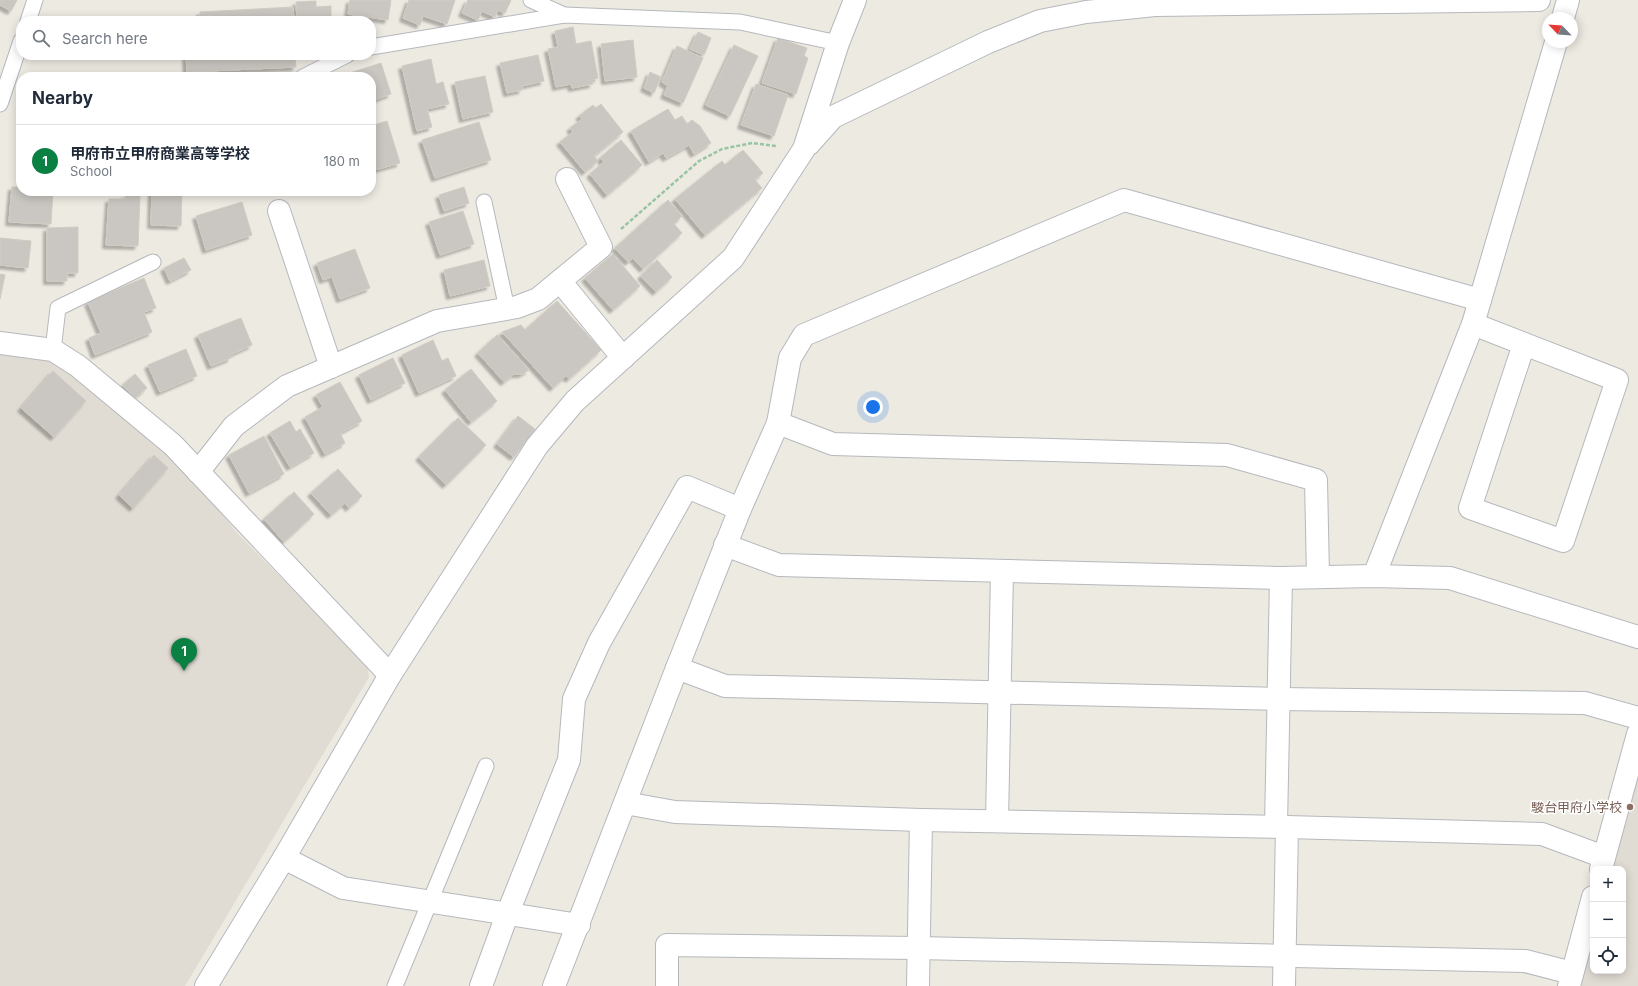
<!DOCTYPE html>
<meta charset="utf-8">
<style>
body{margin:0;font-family:Inter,"Noto Sans JP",sans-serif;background:#f2f2f3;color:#1f2937}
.controls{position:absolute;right:12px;bottom:12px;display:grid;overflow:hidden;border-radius:8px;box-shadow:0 2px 10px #0003}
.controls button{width:36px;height:36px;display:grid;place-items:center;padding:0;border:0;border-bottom:1px solid #e0e1e3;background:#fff;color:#1f2937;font:20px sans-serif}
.compass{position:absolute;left:1542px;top:12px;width:36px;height:36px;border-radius:50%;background:#fff;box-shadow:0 2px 10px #0003;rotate:295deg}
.you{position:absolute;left:873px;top:407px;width:14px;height:14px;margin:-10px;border:3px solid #fff;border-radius:50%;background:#1a73e8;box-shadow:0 0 0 6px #1a73e833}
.badge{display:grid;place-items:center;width:26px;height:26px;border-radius:50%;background:#0b8043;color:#fff;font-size:13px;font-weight:700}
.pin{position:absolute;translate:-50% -33px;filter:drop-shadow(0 1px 2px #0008)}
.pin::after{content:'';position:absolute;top:21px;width:14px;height:12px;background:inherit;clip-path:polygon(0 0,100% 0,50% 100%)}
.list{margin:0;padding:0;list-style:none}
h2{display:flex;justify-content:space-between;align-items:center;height:52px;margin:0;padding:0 16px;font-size:17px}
h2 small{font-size:13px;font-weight:400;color:#747a83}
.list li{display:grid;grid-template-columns:26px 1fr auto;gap:12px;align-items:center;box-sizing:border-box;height:72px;padding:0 16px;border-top:1px solid #e0e1e3}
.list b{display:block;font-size:15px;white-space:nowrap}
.list p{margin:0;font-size:13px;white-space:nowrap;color:#747a83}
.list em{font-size:13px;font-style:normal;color:#747a83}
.icon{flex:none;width:22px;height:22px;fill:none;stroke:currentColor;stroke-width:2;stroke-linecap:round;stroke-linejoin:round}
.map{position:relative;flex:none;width:1638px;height:986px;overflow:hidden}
.search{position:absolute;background:#fff;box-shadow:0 2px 10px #0003;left:16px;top:16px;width:360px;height:44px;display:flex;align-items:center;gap:10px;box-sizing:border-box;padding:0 14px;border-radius:16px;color:#747a83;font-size:15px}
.panel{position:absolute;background:#fff;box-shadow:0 2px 10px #0003;left:16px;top:72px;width:360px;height:124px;border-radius:16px}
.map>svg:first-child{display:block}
.education{fill:#e0dbd3}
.building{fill:#cac7c2;stroke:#d1cbc1;filter:url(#shadow)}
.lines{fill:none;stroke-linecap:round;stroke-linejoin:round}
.lane-casing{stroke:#b5b8bc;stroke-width:17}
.street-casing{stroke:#b5b8bc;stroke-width:24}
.path{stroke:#99c4a2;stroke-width:2.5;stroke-dasharray:4 2;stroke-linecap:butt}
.lane{stroke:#fff;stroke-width:15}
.street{stroke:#fff;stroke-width:22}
.education-dot{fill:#8d6e63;stroke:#fff;stroke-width:1.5}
.labels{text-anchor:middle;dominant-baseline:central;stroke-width:3;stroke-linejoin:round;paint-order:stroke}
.education-label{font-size:13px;fill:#785e54;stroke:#fff;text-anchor:end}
</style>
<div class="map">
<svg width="1638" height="986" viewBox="0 0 1638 986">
<defs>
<filter id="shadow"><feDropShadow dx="-3.5" dy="3.5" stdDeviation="1" flood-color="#0004"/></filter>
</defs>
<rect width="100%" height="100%" fill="#edeae2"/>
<g class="education">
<path d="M0 353 48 360 70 370 193 476 236 532 367 664 369 677 185 986H0Z"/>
<path d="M1638 745V986H1579L1593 928V971H1623V869H1607Z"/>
</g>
<g class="building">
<path d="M0 0H17L11 11 0 5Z"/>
<path d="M350 0H391L388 20 348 14Z"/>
<path d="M409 0H455L447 24 423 16 420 25 403 18Z"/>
<path d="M468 0H511L505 13 498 10 495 17 482 11 478 20 462 13Z"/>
<path d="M316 1V7L331 6V21H297L296 2Z"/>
<path d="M293 7 294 21H185L200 19V12Z"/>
<path d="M573 27 576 44 591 41 598 78 592 80 593 84 572 88 571 84 556 87 548 49 558 47 555 31Z"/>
<path d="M698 32 711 38 704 55 690 49Z"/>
<path d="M778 38 807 48 804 56 808 58 796 94 762 83Z"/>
<path d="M633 40 637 77 605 81 601 44Z"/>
<path d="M734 45 758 56 730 116 706 105Z"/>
<path d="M677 46 703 58 683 103 664 95 668 86 662 82Z"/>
<path d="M186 55H295L296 67 187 72Z"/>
<path d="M538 55 544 81 522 86V90L507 93 500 63Z"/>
<path d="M431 59 436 84 443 82 449 104 427 109 432 127 417 131 402 66Z"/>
<path d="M381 63 391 94 371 101V77H348L347 74Z"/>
<path d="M650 72 661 77 654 93 644 88Z"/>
<path d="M485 76 493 112 463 119 455 82Z"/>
<path d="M756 84 788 95 774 136 741 125Z"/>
<path d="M601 104 623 132 594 156 598 161 585 172 560 142 573 132 570 128 582 119 579 116 593 105 596 108Z"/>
<path d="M668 109 675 120 682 116 687 124 692 120 700 126 711 143 694 154 689 145 666 158 663 153 649 162 631 131Z"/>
<path d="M387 121 400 163 371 171V126Z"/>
<path d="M479 122 491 160 435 178 422 140Z"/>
<path d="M621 140 642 165 607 195 590 174 604 162 600 158Z"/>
<path d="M743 150 763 173 755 180 762 188 705 235 675 199 722 161 725 165Z"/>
<path d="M12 187H21V191H53L51 224 9 222Z"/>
<path d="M464 187 469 203 444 211 439 195Z"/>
<path d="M152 191H182L181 226 151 225Z"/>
<path d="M125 195H140L138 246 106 245 109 199H126Z"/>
<path d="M668 200 682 216 674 224 682 233 643 269 633 258 628 262 615 248Z"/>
<path d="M242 202 252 235 206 250 196 216Z"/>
<path d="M463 211 474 244 440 255 429 222Z"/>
<path d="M78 227V273H67V281H47V228Z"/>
<path d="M0 238 31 241 28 268 0 265Z"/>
<path d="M355 249 370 288 340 299 332 277 323 280 317 263Z"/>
<path d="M613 254 640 286 613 310 585 278Z"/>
<path d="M184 258 191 270 170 281 164 268Z"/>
<path d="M484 260 490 286 450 296 444 270Z"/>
<path d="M657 260 672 277 656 292 641 276Z"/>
<path d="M0 274 5 275 0 299Z"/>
<path d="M144 278 156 308 144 312 152 332 95 355 89 338 101 333 88 302Z"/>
<path d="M557 301 601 350 569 379 566 376 553 388 502 332 521 325 525 330Z"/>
<path d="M241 318 252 345 230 355 231 358 211 366 198 335Z"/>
<path d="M497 335 529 370 522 374H514L504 382 478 353Z"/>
<path d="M433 340 442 361 448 358 456 376 419 393 402 355Z"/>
<path d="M186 349 197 376 160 392 148 365Z"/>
<path d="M393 358 405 383 371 400 359 375Z"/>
<path d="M471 369 497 401 471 422 445 390Z"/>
<path d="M53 371 86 401 54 437 21 408Z"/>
<path d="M135 374 147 388 135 398 123 385Z"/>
<path d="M340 382 362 421 340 433 345 443 325 454 305 417 323 407 316 395Z"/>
<path d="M518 416 535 429 514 457 497 444Z"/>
<path d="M458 418 486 445 446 485 419 457Z"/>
<path d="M290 421 296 432 300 429 314 453 290 467 270 433Z"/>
<path d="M264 436 284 474 249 493 229 455Z"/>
<path d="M154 455 168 468 133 508 119 495Z"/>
<path d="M338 469 362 496 349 508 345 503 331 515 311 493Z"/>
<path d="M294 492 314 514 284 542 264 519Z"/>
</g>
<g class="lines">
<g class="lane-casing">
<g id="lane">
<path d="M531 0 564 15"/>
<path d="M28 21 35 0"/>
<path d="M371 47 564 15 740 22 838 43"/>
<path d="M303 77 347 55"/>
<path d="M0 104 21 41"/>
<path d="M484 202 507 309"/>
<path d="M53 350 58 308 153 262"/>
<path d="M395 986 486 766"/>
</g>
</g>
<g class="street-casing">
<g id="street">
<path d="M1563 18 1568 0"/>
<path d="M809 144 833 117 988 42 1040 21 1086 12 1155 5 1539 0"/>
<path d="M279 211 331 367"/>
<path d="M560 281 623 358"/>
<path d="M0 343 53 350 78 366 173 445 390 675"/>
<path d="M1524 344 1470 508 1563 541 1617 380 1473 324 1556 42"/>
<path d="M778 423 833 444 1227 455 1316 480 1318 576"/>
<path d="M198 472 234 426 287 386 437 321 517 307 538 299 601 247 567 179"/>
<path d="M725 545 779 565 1281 578 1374 576 1450 578 1638 637"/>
<path d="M1374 576 1473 324"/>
<path d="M677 668 725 686 1279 699 1585 703 1638 718"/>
<path d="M625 803 675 812 921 820 1287 827 1542 834 1604 857"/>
<path d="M997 821 1002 571"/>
<path d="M1276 826 1281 578"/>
<path d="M284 858 343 888 579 925"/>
<path d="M1601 869 1638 734"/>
<path d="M206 986 284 858 390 675 537 446 575 401 733 258 804 149 838 43 855 0"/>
<path d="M481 986 507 915 569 760 574 699 599 643 687 487 740 509"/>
<path d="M554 986 677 668 740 509 778 423 790 358 804 335 1124 200 1480 300"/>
<path d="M667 986V945L918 948 1525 961 1572 973"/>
<path d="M918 986 921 820"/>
<path d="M1284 986 1287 827"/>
<path d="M1569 986 1593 897"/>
</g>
</g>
<path class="path" d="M621 229 699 161 722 149 752 143 776 146"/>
<use href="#lane" class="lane"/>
<use href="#street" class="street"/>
</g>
<circle class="education-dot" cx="1630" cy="807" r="4"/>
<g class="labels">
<g class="education-label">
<text x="1622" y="807">駿台甲府小学校</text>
</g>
</g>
</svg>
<div class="controls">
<button>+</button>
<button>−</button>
<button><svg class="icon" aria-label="locate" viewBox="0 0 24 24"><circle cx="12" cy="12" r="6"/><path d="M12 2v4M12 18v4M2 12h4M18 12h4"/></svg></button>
</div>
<svg class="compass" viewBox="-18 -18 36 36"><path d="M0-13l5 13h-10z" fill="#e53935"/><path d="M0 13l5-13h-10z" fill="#747a83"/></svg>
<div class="you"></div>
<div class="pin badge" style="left:184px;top:671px">1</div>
<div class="search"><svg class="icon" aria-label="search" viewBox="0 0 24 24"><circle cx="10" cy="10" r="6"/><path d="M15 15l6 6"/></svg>Search here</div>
<section class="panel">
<h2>Nearby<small></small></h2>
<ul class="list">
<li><span class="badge">1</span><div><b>甲府市立甲府商業高等学校</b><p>School</p></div><em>180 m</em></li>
</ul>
</section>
</div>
